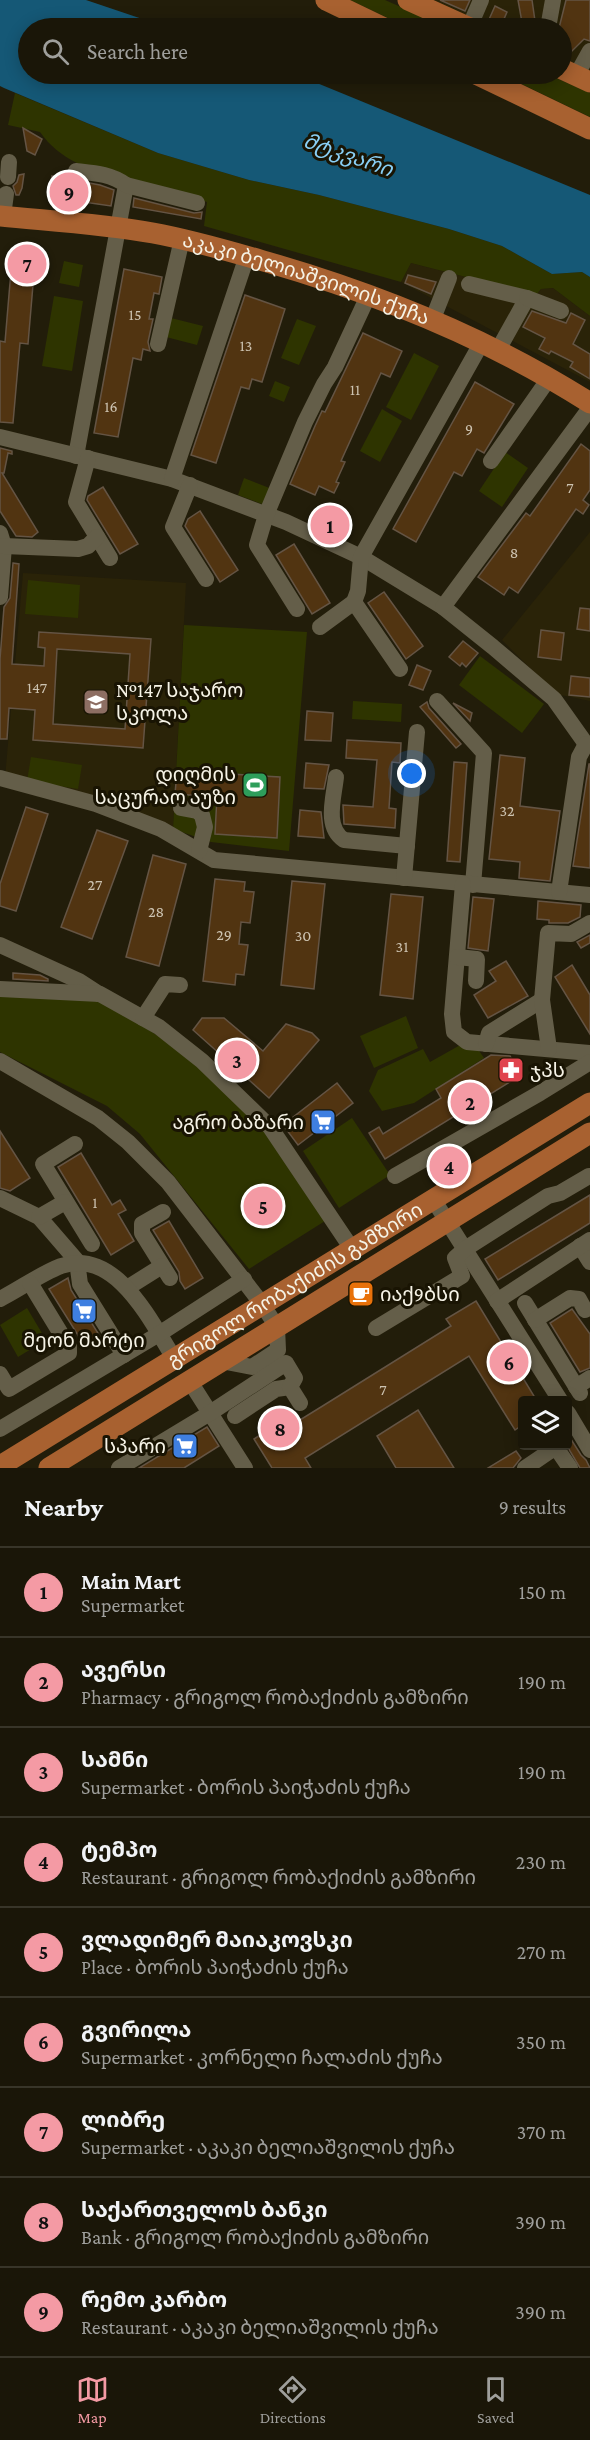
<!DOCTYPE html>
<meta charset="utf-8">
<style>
body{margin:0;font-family:"Crimson Pro","Noto Sans Georgian",serif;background:#231f12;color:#f1f3f6}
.controls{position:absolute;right:18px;bottom:18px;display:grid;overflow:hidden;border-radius:6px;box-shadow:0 3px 15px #0003}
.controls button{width:54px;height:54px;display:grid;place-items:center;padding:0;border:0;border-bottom:2px solid #383529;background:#1a1608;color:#f1f3f6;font:30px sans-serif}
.you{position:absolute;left:412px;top:774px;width:21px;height:21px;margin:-15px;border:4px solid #fff;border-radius:50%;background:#1a73e8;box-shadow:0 0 0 9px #1a73e833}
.badge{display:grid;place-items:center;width:39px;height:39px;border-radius:50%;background:#f49aa4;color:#111;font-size:20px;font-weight:700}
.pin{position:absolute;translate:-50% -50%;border:3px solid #fff;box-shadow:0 2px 6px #0006}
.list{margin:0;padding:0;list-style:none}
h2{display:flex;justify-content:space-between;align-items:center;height:78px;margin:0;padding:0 24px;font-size:26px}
h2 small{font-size:20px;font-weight:400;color:#9f9f9c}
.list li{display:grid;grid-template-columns:39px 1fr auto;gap:18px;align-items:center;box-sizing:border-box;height:90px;padding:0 24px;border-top:2px solid #383529}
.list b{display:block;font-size:22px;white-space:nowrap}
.list p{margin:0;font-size:20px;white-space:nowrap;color:#9f9f9c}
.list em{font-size:20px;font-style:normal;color:#9f9f9c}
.icon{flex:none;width:33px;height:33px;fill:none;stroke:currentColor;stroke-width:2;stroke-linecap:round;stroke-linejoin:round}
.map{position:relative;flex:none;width:590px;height:1468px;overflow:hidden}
.search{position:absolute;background:#1a1608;box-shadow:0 3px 15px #0003;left:18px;right:18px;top:18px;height:66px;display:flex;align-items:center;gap:15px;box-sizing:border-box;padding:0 21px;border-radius:33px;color:#9f9f9c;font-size:22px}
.sheet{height:888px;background:#1a1608}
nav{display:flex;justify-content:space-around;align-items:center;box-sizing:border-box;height:84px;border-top:2px solid #383529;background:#1a1608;font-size:16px;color:#9f9f9c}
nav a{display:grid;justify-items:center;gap:3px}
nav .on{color:#f49aa4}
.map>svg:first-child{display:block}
.built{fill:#2a2308}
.green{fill:#2e3400}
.water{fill:#155876}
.building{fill:#513411;stroke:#645444;stroke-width:1.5;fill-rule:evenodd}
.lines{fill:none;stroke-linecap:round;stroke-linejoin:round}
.minor{stroke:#645e49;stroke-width:16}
.major{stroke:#a86130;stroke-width:21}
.labels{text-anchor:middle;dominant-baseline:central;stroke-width:6;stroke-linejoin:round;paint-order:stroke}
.number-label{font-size:16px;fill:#cdc3b1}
.street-label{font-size:20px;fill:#f6f3e6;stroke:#191403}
.poi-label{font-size:20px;fill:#f6f3e6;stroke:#191403;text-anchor:start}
.water-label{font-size:21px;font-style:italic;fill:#89cff5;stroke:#191403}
</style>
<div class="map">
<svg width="590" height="1468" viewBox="0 0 590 1468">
<rect width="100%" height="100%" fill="#221d0a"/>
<g class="built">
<path d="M424 0H590V72L562 60V28H488Z"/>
<path d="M411 263 536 295 541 289 553 288 590 316V382L401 282Z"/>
<path d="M590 532V701L556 694 502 640Z"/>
<path d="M23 573 186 583 173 829 5 778Z"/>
</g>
<g class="green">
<path d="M350 0H385L448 28H409Z"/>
<path d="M501 74H547L590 93V117Z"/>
<path d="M15 93 158 153 249 180 319 195 449 229 502 246 552 274 582 272 590 277V316L553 288 541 289 536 295 411 263 401 282 204 226 207 202 77 163C61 155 50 146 40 132L8 125Z"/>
<path d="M64 261 83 265 79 287 59 283Z"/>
<path d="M54 296 83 301 72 371 42 366Z"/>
<path d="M171 318 203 326 197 345 166 337Z"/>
<path d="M297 319 316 326 299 365 281 358Z"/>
<path d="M414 353 439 366 411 420 386 407Z"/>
<path d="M275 381 290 387 284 402 269 396Z"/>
<path d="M382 409 402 421 380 462 360 451Z"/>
<path d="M505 452 528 468 502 507 479 491Z"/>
<path d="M244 478 272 489 262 504 238 495Z"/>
<path d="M28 580 80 585 78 618 25 614Z"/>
<path d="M184 625 307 632 289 851 211 842 173 829Z"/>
<path d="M480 656 544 704 522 733 459 685Z"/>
<path d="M353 701 402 704 401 722 352 719Z"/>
<path d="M31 757 82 765 78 789 27 781Z"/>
<path d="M0 993 103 1001 199 1062 265 1128 325 1221 249 1269 140 1134 107 1106 0 1052Z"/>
<path d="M406 1016 418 1048 374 1068 360 1036Z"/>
<path d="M471 1039 484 1058 414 1103 382 1111 369 1091 378 1070 423 1049 430 1062Z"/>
<path d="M352 1118 390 1175 339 1208 303 1151Z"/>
<path d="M27 1308 46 1340 18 1357 0 1325Z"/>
</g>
<path class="water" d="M0 0H86L169 28H28V74H295L590 195V277L582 272 552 274 502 246 449 229 319 195 249 180 158 153 4 88 0 86Z"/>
<g class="building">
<path d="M440 0H470L465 11Z"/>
<path d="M518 0H532L536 28H523Z"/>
<path d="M566 0H590V41L584 39 569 54 561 51V28H559Z"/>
<path d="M495 6 507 12 500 28 487 24Z"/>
<path d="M23 128 42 139 35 155 27 151Z"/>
<path d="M24 174 22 188 19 195H16L13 186 17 182 19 175Z"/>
<path d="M52 176 100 185 114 190 111 206 49 197Z"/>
<path d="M134 198 194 213 202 212 201 219 133 207Z"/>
<path d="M12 259 35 261 28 344 20 343 13 423 0 422V341L5 342Z"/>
<path d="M124 269 162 277 159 294 154 293 149 319H153L148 342 150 351 143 349 141 360 133 358 118 437 94 433Z"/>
<path d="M408 275 436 282 431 294 405 283Z"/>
<path d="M245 295 285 309 262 382 252 379 249 389 241 387 216 463 191 455Z"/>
<path d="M532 311 566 323 571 313 585 320 573 344 590 354V379L570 367 573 362 551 351 549 354 539 349 545 338 523 327Z"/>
<path d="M363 333 402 351 390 377 381 373 341 461 345 462 336 482 339 483 334 493 319 486 315 495 290 484 315 426 322 411 325 412Z"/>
<path d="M475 382 514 404 484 453 477 449 462 476 454 472 416 542 393 529Z"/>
<path d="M581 444 590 451V490L583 500 589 505 583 514 576 509 518 593 509 587 504 595 478 577 526 513 530 516Z"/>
<path d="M0 448 12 451V454L8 453 4 473H2L38 532 32 537 16 536 0 511Z"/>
<path d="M103 487 138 544 120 554 87 500 88 496Z"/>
<path d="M318 507 341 517 334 533 311 522Z"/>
<path d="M200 511 238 570 220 582 185 526 188 519Z"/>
<path d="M294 544 330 603 312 614 276 555Z"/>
<path d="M13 563 19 564 12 664 44 666 45 648 38 647 39 632 151 639 143 748 33 740 35 710 9 708 7 739H0V659L4 607 10 598ZM57 649 130 654 125 729 53 724Z"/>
<path d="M384 592 423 646 406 659 368 603Z"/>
<path d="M580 608 590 609V631L577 629Z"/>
<path d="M541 630 564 633 561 660 538 657Z"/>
<path d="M463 641 478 653 466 667 462 663 460 666 449 657Z"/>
<path d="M417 665 431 671 423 690 409 685Z"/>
<path d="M571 676 590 678V697L569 695Z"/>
<path d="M427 702 429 708 461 744 456 748 420 707Z"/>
<path d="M453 703 472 713 470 721Z"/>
<path d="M307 711 333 713 331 741 305 740Z"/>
<path d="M347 740 401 743 400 763 392 762 389 808 396 809 395 828 344 824 343 805 373 807 377 760 346 758Z"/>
<path d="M500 755 525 758 520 806 560 811 550 881 519 878 520 862 489 859Z"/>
<path d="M454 762 467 763 460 862 447 861Z"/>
<path d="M306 763 329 765 324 789 304 788Z"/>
<path d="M589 764H590V868L573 866Z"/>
<path d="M177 771 280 777 277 838 215 834 217 797 175 794Z"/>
<path d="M26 807 48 814 16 911 0 906V884Z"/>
<path d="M300 810 321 812 324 838 298 836Z"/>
<path d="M97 830 128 841 92 939 61 927Z"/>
<path d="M153 855 186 864 159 966 126 957Z"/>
<path d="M215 879 245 882 244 891 254 892 250 923 241 922 239 944 248 945 244 975 236 974 235 985 203 981Z"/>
<path d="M292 881 325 884 314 989 281 985Z"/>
<path d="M391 894 423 897 413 999 380 995Z"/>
<path d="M473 897 494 899 488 951 468 948Z"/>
<path d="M538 901 581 905 580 917 568 923H549V920L537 919Z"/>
<path d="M590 935V943L581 948 577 942Z"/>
<path d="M506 961 528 996 488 1018 474 995 496 981 489 971Z"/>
<path d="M572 965 590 995V1034L555 977Z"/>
<path d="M13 973 40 975 48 979V981L13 979Z"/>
<path d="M202 1018H224L263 1051 286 1024 312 1033 319 1040 269 1098 193 1030Z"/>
<path d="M491 1055 510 1056 521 1075 385 1159 369 1133 379 1127 383 1134 441 1098 436 1089Z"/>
<path d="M337 1083 353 1103 298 1145 283 1125Z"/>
<path d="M0 1131 30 1178 10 1191 0 1188Z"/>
<path d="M81 1153 112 1205 120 1200 126 1210 118 1214 134 1241 111 1255 58 1167Z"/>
<path d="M590 1195V1223L498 1280 485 1259Z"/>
<path d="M169 1221 203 1278 185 1289 180 1281 179 1272 153 1230Z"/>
<path d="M68 1278 71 1290 101 1338 86 1348 49 1289Z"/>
<path d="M476 1301 537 1401H522V1425L515 1430 469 1356 305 1458 311 1468H272L254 1439 282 1421 287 1428 321 1407 451 1326 446 1319Z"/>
<path d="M572 1309 590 1334V1368L580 1372 550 1323Z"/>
<path d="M418 1410 454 1468H396L377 1436Z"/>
<path d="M207 1427 219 1446 184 1468H139Z"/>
<path d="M567 1433 581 1455 586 1460 590 1468H580L567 1446Z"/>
<path d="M516 1451 521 1458 513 1468H488Z"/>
</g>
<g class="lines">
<g class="minor">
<path d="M469 28 481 0"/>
<path d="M548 28 553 0"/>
<path d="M576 76 590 51"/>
<path d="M76 171C94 173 111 174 126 185L76 456"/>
<path d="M8 177 9 162"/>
<path d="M126 185 197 203"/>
<path d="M3 216 6 194"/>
<path d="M469 284 527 298 498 350"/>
<path d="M527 298 561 311"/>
<path d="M432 321 449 278"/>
<path d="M158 344 182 239"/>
<path d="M0 437 172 479 286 522 361 557 443 607 493 647 554 699 586 744 590 745"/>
<path d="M88 458 76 502 110 558"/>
<path d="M491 461 550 377"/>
<path d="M172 479 247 256"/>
<path d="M190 485 173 527 206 579"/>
<path d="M0 533 4 546 0 597"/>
<path d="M4 546 78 549 88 546 97 537"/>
<path d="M443 607 590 408"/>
<path d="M297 609 257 545 266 515 305 422 324 384 335 367 369 294"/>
<path d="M320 627 354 602"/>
<path d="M400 669 354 602 358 591 361 557 482 342"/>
<path d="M437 701 484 753 473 885"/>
<path d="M336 777C334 797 324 827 344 840L407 846"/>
<path d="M0 778 96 804 161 829 214 860 590 895"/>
<path d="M181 808 197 811 202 815 205 827 199 851"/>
<path d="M404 878 417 732"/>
<path d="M463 884 452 1014 454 1032 467 1042 590 1053"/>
<path d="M559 892 579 757 586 744"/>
<path d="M0 945 79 981 99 994"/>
<path d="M457 957 477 959 476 981"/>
<path d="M0 989 100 994 159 1027 202 1061 270 1127 352 1249"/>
<path d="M143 1018 165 984 180 985"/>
<path d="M486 1044 489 1033 542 1000"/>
<path d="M549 1049 542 1000 548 933 571 934 590 923"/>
<path d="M0 1061 98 1118 128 1142 168 1182 262 1304 277 1327 278 1350 252 1367 221 1361"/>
<path d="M75 1144 43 1164 92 1244"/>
<path d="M395 1176 540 1093 590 1062"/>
<path d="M0 1198 39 1217 77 1261 80 1284 124 1355"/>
<path d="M433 1199 560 1400"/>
<path d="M163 1212 142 1224V1233L170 1278"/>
<path d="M39 1217 65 1202"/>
<path d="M580 1246 590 1262"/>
<path d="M127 1288 162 1266"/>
<path d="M0 1299C20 1289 40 1274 61 1266 116 1247 151 1322 174 1358"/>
<path d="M497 1301 590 1240"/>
<path d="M525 1303 580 1393"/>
<path d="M535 1320 570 1298 579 1299 585 1310"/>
<path d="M376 1328 462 1276 455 1258 465 1249 548 1196 560 1193 589 1176"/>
<path d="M0 1374 9 1389 69 1353V1347L30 1283"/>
<path d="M189 1380 245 1468"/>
<path d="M576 1387 590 1378"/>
<path d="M568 1413 590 1450"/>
<path d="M235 1416 276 1389 290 1387"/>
<path d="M0 1429 159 1334 244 1279"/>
<path d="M119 1468 210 1413 286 1363 295 1378 290 1387 300 1403"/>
<path d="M525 1468 553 1449H557L570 1468"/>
</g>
<g class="major">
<path d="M326 0 384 28"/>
<path d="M408 0 470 28"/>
<path d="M562 69 590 82"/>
<path d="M476 74 590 129"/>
<path id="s1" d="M0 216C51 221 103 224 153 233 192 240 229 251 267 262 381 295 490 339 590 403"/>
<path id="s2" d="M0 1466 590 1103"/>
<path d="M49 1468 590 1133"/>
</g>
</g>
<defs>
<g id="school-square" transform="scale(1.35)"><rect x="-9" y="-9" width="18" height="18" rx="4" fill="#8d6e63" stroke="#191403"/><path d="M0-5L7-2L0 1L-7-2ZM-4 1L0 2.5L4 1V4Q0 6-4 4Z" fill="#fff"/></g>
<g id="stadium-square" transform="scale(1.35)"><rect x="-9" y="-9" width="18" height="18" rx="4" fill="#2e9e5b" stroke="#191403"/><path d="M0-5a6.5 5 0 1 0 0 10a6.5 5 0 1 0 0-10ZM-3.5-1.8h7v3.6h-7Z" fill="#fff"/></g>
<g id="pharmacy-square" transform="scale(1.35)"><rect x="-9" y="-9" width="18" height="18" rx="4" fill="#e0444e" stroke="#191403"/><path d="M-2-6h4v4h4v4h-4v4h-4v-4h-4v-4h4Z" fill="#fff"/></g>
<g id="supermarket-square" transform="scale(1.35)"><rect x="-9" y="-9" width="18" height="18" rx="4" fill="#3f7fe0" stroke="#191403"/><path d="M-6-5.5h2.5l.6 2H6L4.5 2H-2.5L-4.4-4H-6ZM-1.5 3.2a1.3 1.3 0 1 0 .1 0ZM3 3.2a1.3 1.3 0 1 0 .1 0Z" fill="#fff"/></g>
<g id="cafe-square" transform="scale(1.35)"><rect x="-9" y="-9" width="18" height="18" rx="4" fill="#e8710a" stroke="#191403"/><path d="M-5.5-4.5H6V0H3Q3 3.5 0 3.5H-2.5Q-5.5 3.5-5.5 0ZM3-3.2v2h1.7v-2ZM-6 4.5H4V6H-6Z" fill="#fff"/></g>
</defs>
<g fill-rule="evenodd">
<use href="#school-square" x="96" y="702"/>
<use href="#stadium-square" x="255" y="785"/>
<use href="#pharmacy-square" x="511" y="1070"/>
<use href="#supermarket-square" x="323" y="1122"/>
<use href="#cafe-square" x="361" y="1294"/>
<use href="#supermarket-square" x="84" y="1311"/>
<use href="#supermarket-square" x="185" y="1446"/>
</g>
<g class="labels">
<g class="number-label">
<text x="135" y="314">15</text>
<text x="246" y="345">13</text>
<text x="355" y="389">11</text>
<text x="111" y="406">16</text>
<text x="469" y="428">9</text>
<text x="570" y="487">7</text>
<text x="514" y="552">8</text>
<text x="37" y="687">147</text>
<text x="507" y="810">32</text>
<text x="95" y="884">27</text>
<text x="156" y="911">28</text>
<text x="224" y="934">29</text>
<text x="303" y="935">30</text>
<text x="402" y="946">31</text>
<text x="95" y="1202">1</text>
<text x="383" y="1389">7</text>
</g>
<g class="street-label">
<text stroke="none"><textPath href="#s1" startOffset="314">აკაკი ბელიაშვილის ქუჩა</textPath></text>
<text stroke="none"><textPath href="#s2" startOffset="346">გრიგოლ რობაქიძის გამზირი</textPath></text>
</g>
<g class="poi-label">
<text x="116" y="690">№147 საჯარო<tspan x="116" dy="23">სკოლა</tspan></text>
<text x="236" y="774" text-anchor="end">დიღმის<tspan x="236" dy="23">საცურაო აუზი</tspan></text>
<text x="530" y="1070">ჯპს</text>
<text x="304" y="1122" text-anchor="end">აგრო ბაზარი</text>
<text x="380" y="1294">იაქ9ბსი</text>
<text x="84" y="1340" text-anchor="middle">მეონ მარტი</text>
<text x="166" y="1446" text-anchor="end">სპარი</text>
</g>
<g class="water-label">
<text transform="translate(348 155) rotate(19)">მტკვარი</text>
</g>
</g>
</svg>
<div class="controls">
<button><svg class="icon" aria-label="layers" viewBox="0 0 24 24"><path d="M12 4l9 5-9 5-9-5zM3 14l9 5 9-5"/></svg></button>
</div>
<div class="you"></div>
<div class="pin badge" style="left:330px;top:525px">1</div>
<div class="pin badge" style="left:470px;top:1102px">2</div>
<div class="pin badge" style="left:237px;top:1060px">3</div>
<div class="pin badge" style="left:449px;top:1166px">4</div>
<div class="pin badge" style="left:263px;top:1206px">5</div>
<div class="pin badge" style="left:509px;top:1362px">6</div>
<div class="pin badge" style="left:27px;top:264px">7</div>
<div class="pin badge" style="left:280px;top:1428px">8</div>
<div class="pin badge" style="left:69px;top:192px">9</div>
<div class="search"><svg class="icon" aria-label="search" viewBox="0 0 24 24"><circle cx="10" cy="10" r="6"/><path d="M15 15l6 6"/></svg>Search here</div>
</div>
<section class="sheet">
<h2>Nearby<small>9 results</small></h2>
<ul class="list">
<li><span class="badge">1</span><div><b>Main Mart</b><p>Supermarket</p></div><em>150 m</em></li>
<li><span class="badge">2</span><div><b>ავერსი</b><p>Pharmacy · გრიგოლ რობაქიძის გამზირი</p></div><em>190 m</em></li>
<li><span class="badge">3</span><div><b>სამნი</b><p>Supermarket · ბორის პაიჭაძის ქუჩა</p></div><em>190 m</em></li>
<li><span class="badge">4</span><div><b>ტემპო</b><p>Restaurant · გრიგოლ რობაქიძის გამზირი</p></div><em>230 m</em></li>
<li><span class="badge">5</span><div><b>ვლადიმერ მაიაკოვსკი</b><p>Place · ბორის პაიჭაძის ქუჩა</p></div><em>270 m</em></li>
<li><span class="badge">6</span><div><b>გვირილა</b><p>Supermarket · კორნელი ჩალაძის ქუჩა</p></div><em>350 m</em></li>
<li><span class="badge">7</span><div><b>ლიბრე</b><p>Supermarket · აკაკი ბელიაშვილის ქუჩა</p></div><em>370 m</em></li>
<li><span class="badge">8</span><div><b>საქართველოს ბანკი</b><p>Bank · გრიგოლ რობაქიძის გამზირი</p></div><em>390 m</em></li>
<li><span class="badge">9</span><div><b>რემო კარბო</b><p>Restaurant · აკაკი ბელიაშვილის ქუჩა</p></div><em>390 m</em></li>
</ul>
</section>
<nav>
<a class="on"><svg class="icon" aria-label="map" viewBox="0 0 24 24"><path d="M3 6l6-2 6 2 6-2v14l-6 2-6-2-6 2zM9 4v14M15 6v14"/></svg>Map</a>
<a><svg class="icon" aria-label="directions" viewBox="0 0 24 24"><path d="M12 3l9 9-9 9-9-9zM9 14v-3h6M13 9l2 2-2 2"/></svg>Directions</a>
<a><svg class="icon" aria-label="saved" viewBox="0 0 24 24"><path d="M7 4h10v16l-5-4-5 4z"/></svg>Saved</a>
</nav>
